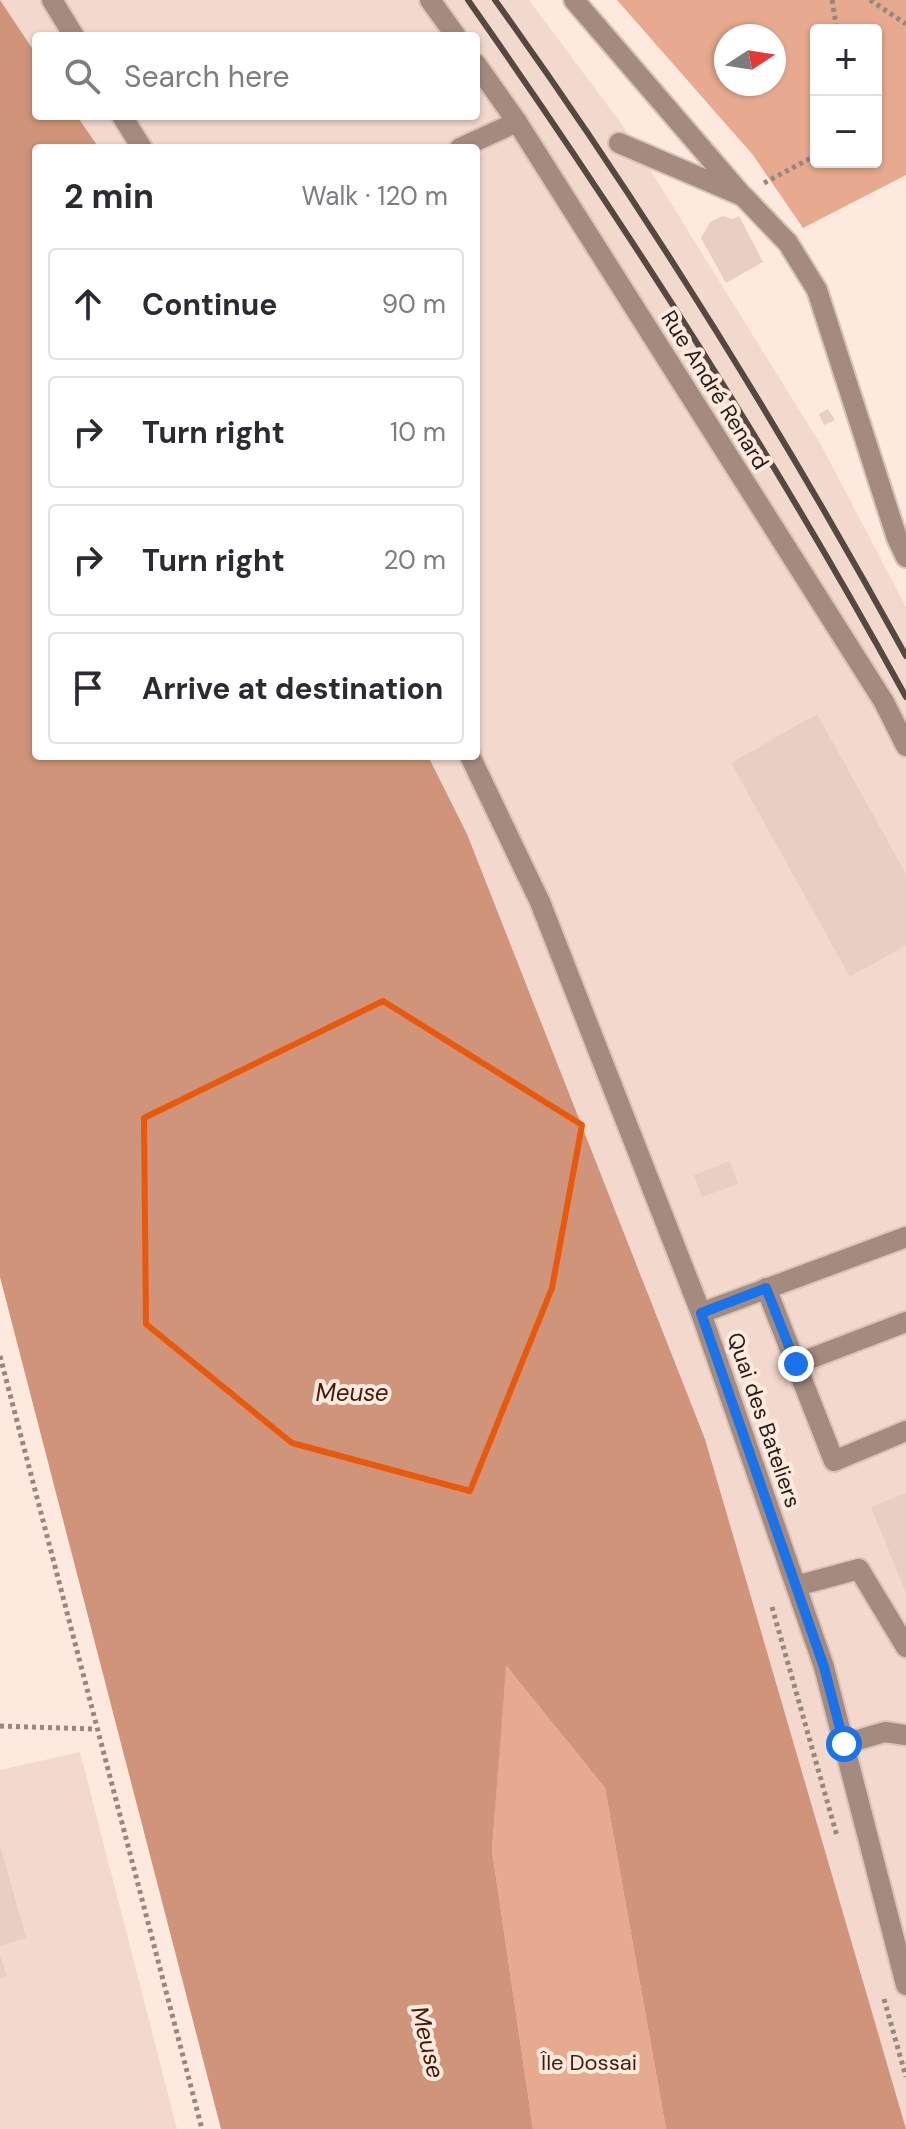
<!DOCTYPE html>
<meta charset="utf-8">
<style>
body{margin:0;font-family:"DM Sans",sans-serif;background:#f7f7f7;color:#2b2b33}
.controls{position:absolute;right:24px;top:24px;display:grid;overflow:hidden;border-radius:8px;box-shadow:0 2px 6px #0004}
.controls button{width:72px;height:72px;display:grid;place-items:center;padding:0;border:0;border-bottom:2px solid #e1e1e2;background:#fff;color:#2b2b33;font:40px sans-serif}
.compass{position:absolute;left:714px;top:24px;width:72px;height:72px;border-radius:50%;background:#fff;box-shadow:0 2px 6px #0004;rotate:78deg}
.stop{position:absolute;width:24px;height:24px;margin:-18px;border:6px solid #1a73e8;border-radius:50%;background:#fff}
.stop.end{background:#1a73e8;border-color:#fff;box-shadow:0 2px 8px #0008}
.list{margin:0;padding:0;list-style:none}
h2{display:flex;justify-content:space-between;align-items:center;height:104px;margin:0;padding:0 32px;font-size:34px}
h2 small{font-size:26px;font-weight:400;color:#7c7c81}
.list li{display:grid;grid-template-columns:52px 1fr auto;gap:24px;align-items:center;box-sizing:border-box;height:112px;margin:0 16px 16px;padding:0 16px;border:2px solid #e1e1e2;border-radius:8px}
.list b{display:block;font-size:30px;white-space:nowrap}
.list em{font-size:26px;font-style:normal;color:#7c7c81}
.icon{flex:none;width:44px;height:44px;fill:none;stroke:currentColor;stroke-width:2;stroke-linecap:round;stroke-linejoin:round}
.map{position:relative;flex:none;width:906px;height:2129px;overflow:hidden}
.search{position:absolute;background:#fff;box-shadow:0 2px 6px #0004;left:32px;top:32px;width:448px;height:88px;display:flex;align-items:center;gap:20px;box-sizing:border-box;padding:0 28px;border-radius:8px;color:#7c7c81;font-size:30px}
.panel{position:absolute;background:#fff;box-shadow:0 2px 6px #0004;left:32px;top:144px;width:448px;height:616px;border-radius:8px}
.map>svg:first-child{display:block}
.built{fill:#f3d8cd}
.forest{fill:#e7aa8f;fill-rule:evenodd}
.water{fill:#cf947a}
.building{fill:#e8cec3}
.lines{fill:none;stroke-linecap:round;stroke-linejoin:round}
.minor-casing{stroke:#d7c4bb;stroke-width:24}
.path{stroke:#968780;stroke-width:5;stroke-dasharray:4 4;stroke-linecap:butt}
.minor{stroke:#a58a7f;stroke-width:20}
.rail{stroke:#544843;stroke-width:6}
.route{stroke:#1a73e8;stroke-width:10}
.marked{fill:none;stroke:#e8590c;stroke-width:6;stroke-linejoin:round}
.labels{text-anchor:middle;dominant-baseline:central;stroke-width:8;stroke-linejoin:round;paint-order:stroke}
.street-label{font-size:22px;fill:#251c18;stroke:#fee9df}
.park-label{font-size:22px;fill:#441d0a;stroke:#fee9df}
.water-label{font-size:24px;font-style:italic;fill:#431c09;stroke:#fee9df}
</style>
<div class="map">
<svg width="906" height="2129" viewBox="0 0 906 2129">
<rect width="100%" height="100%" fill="#fee9df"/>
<g class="built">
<path d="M0 0H529L623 126 821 445 906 607V2129L705 1439 467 834 428 756H476V148H99L77 116H476V36H36V54Z"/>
<path d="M80 1752 177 2129H0V1770Z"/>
</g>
<g class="forest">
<path d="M617 0H906V175L803 228 753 155ZM816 30H876V162H816ZM726 36H774V84H726Z"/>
<path d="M505 1665 605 1788 666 2129H533L492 1850Z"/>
</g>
<path class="water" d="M0 0 36 54V116H77L99 148H36V756H428L467 834 705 1439 906 2129H666L605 1788 506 1666 492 1850 533 2129H221L0 1277Z"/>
<g class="building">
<path d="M723 216 733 219 739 216 763 262 726 283 701 238 710 222Z"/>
<path d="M828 409 835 420 824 425 819 414Z"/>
<path d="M817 714 906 874V945L850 977 731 763Z"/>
<path d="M730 1161 738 1184 702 1197 694 1175Z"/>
<path d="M906 1493V1593L871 1507Z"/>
<path d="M0 1845 26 1938 0 1946Z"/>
<path d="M0 1955 7 1976 0 1978Z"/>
</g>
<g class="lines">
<g class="minor-casing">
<g id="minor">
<path d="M52 0 74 36"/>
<path d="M430 0 456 36"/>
<path d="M574 0 740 193"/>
<path d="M476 64 517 122 884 702 906 746"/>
<path d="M122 116 142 148"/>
<path d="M619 143 743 196 788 243 817 290 897 538 906 557"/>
<path d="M460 148 517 122"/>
<path d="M470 756 540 902 701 1313 824 1667 906 1985"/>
<path d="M766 1288 834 1461 906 1431"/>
<path d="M701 1313 906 1237"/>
<path d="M796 1364 906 1322"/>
<path d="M796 1586 859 1569 906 1647"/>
<path d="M844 1744 885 1732 906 1735"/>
</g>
</g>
<g class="path">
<path d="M832 0 837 30"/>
<path d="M870 0 906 24"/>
<path d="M764 183 811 158 816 149"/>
<path d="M0 1356 202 2129"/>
<path d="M772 1607 837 1836"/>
<path d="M0 1726 95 1729"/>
<path d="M884 1999 906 2077"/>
</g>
<use href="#minor" class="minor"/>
<g class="rail">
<path d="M468 0C626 225 774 456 906 697"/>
<path d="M495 0C645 209 782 430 906 656"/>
</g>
</g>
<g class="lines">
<path class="route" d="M796 1364 766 1288 701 1313 824 1667 844 1744"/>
</g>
<path class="marked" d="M383 1001 582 1125 552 1288 470 1491 292 1443 146 1324 144 1118Z"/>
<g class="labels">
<g class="street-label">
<text transform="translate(715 390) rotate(58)">Rue André Renard</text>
<text transform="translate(764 1420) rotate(71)">Quai des Bateliers</text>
</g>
<g class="park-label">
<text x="589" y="2062">Île Dossai</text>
</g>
<g class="water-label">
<text x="352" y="1392">Meuse</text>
<text transform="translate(428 2042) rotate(76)">Meuse</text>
</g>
</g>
</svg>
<div class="controls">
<button>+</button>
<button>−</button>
</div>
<svg class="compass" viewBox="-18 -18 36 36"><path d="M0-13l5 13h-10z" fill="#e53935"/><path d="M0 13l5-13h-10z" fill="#7c7c81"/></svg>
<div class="stop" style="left:844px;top:1744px"></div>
<div class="stop end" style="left:796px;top:1364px"></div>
<div class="search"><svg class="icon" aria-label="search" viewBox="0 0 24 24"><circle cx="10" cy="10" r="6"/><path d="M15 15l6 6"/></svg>Search here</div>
<section class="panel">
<h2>2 min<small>Walk · 120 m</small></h2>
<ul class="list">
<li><svg class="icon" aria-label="ahead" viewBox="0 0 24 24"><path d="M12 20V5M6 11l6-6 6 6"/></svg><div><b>Continue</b></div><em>90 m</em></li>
<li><svg class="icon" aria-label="right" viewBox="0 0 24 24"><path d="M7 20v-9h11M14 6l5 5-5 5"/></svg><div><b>Turn right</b></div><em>10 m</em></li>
<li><svg class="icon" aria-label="right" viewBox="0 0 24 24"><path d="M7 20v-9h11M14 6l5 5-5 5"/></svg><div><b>Turn right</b></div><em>20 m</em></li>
<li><svg class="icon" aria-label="arrive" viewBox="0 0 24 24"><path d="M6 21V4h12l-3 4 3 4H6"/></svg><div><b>Arrive at destination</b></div></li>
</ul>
</section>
</div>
